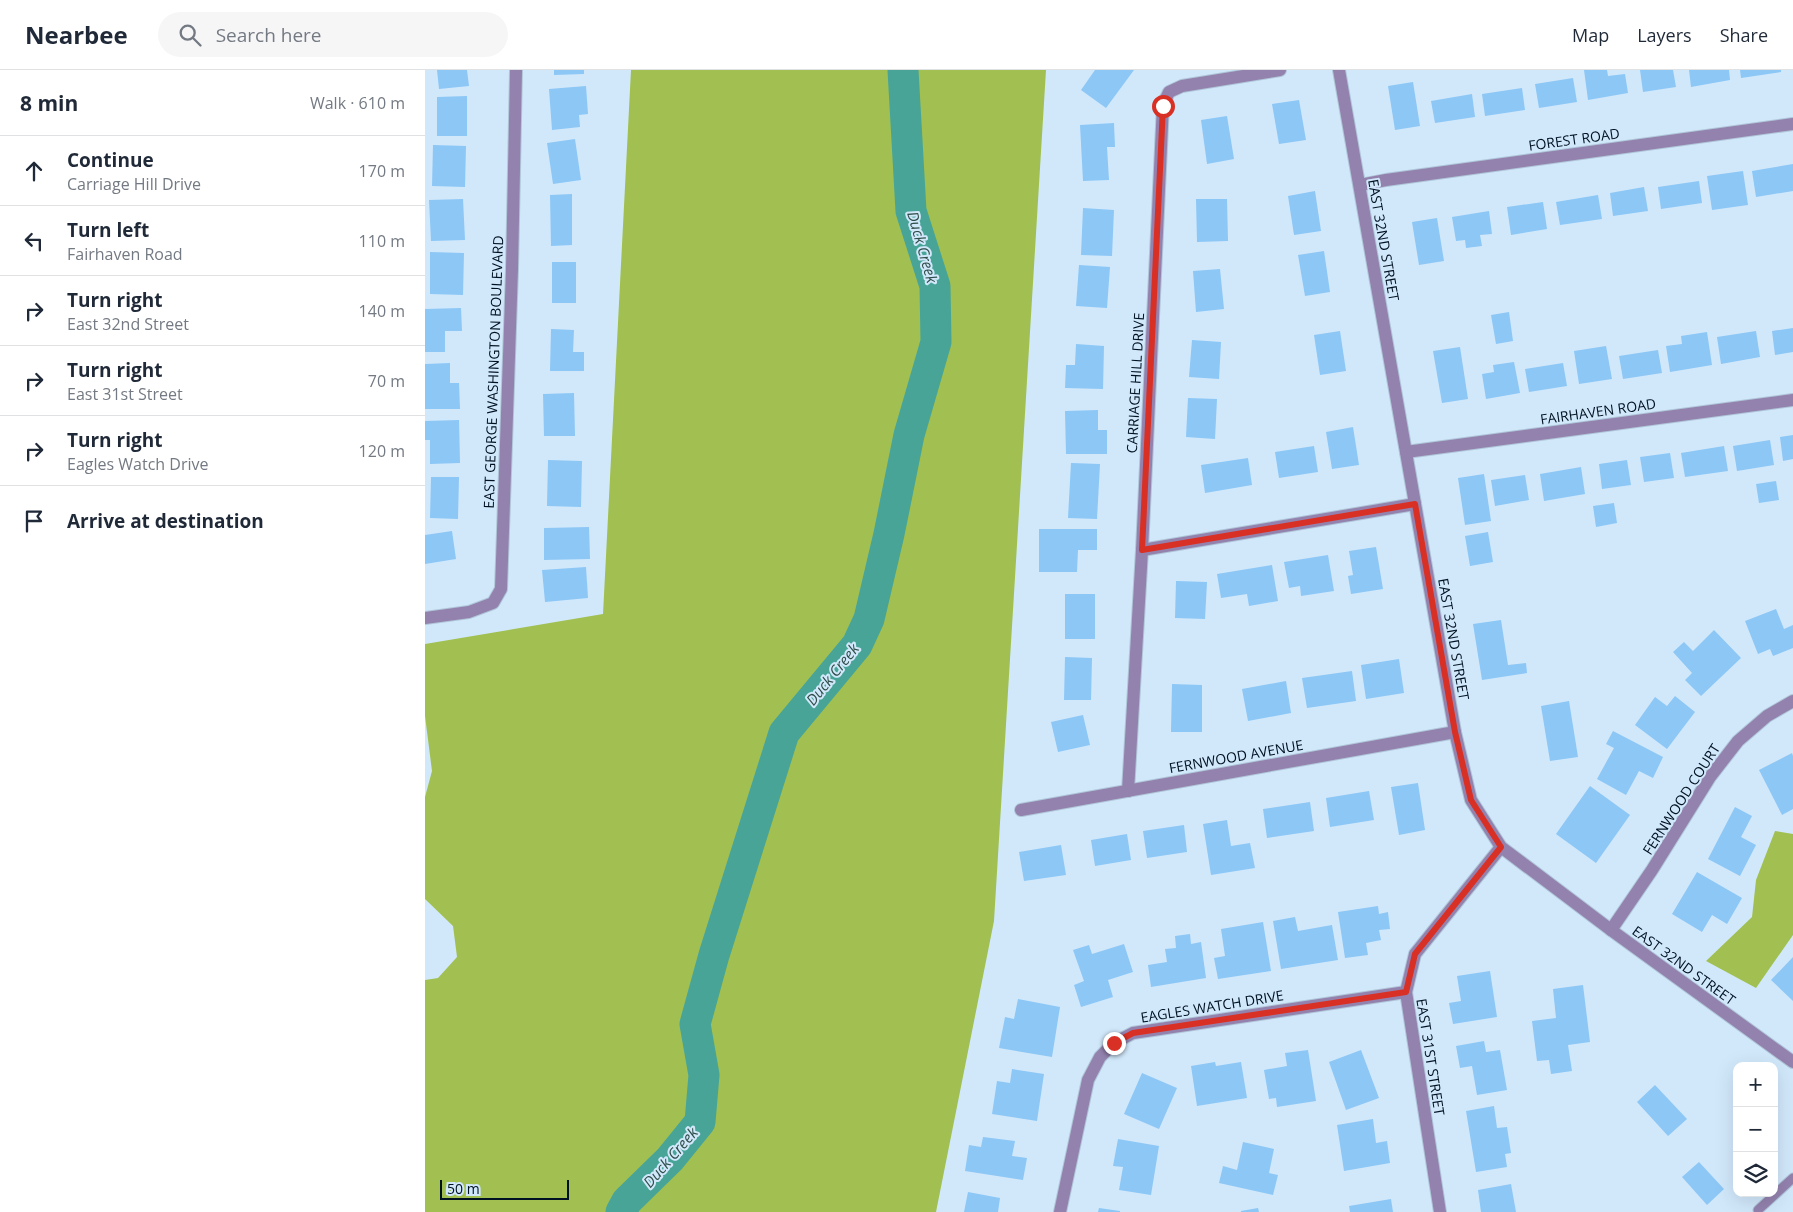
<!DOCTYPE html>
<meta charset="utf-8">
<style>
body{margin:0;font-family:"Open Sans",sans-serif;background:#f6f6f7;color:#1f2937}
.controls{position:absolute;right:15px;bottom:15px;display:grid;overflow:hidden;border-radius:10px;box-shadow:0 5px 20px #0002}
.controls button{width:45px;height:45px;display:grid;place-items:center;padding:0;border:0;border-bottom:1px solid #e0e1e3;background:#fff;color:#1f2937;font:25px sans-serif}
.scale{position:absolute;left:15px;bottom:12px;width:129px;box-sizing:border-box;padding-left:5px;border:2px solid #001222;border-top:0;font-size:14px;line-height:18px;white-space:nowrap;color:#001222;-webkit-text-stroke:4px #d1e8fb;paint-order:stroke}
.stop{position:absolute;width:15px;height:15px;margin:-11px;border:4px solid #d93025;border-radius:50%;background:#fff}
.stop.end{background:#d93025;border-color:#fff;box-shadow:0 1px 5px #0008}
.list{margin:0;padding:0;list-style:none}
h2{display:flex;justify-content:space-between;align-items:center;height:65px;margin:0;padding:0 20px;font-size:21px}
h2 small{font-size:16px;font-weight:400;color:#747a83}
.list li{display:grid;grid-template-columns:32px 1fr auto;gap:15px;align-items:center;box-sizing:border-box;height:70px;padding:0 20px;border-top:1px solid #e0e1e3}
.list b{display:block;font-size:19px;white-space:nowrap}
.list p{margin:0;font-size:16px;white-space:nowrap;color:#747a83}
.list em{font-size:16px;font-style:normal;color:#747a83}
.icon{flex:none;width:28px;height:28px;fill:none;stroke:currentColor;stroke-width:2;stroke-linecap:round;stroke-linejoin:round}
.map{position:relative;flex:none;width:1368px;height:1142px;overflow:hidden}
header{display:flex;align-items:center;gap:30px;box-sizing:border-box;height:70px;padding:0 25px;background:#fff;border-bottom:1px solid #e0e1e3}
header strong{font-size:24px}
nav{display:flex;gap:28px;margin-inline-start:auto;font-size:18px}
.search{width:350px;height:45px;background:#f6f6f7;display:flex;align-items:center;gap:12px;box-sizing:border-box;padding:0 18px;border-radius:28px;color:#747a83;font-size:19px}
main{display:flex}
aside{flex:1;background:#fff}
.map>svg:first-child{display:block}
.green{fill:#a1c051}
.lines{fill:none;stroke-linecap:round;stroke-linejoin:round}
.river{stroke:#48a497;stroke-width:31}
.building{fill:#8cc7f6}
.lane-casing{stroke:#b0c6d8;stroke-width:11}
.street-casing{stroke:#b0c6d8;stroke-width:14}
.lane{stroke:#9382ae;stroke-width:9}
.street{stroke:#9382ae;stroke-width:12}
.route{stroke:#d93025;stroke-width:6}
.labels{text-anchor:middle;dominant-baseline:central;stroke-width:4;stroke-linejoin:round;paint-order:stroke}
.street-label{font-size:14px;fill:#001222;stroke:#d1e8fb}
.water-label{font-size:15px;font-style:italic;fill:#2f4d48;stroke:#d1e8fb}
</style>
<header>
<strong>Nearbee</strong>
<div class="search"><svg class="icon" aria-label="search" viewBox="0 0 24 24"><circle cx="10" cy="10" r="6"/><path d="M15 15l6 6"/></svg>Search here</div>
<nav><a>Map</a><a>Layers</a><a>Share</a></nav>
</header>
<main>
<aside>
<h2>8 min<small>Walk · 610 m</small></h2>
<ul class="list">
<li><svg class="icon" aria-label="ahead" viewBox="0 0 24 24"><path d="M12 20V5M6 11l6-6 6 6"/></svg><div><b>Continue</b><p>Carriage Hill Drive</p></div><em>170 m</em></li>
<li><svg class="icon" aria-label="left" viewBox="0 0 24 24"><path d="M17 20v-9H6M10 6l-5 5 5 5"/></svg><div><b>Turn left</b><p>Fairhaven Road</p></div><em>110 m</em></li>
<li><svg class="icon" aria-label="right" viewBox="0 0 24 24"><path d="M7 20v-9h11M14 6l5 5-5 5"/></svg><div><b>Turn right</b><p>East 32nd Street</p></div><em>140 m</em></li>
<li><svg class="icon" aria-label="right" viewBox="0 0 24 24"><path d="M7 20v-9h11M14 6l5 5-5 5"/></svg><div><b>Turn right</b><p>East 31st Street</p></div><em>70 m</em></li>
<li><svg class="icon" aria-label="right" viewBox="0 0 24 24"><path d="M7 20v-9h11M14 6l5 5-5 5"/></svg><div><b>Turn right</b><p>Eagles Watch Drive</p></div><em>120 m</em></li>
<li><svg class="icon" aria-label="arrive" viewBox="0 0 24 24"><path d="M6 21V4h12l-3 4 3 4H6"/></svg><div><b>Arrive at destination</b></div></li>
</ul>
</aside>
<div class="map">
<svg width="1368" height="1142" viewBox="0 0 1368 1142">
<rect width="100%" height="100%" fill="#d1e8fb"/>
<g class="green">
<path d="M206 0H621L569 851 511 1142H0V910L13 908 32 887 28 856 0 829V727L7 701 0 646V574L178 544Z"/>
<path d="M1350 761 1368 764V865L1331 918 1281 891 1327 847 1331 810Z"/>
</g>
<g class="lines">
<path class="river" d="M196 1142 202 1131 245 1089 275 1052 279 1005 270 954 289 885 359 663 432 575 444 549 464 464 484 365 511 272 510 216 486 141 478 0"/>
</g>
<g class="building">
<path d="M12 0H42L44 16 14 19Z"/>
<path d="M129 0H159V4L129 5Z"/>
<path d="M670 0H709L681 38 656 20Z"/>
<path d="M1159 0H1182L1183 6 1200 4 1203 23 1163 30Z"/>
<path d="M1215 0H1248L1251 17 1218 22Z"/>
<path d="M1264 0H1304L1305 10 1266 17Z"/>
<path d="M1315 0H1356V2L1316 8Z"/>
<path d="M1148 8 1152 32 1114 38 1110 14Z"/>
<path d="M988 12 995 56 970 60 963 16Z"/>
<path d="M161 16 163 44 154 45 155 57 127 60 124 19Z"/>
<path d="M1097 18 1100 40 1060 46 1057 24Z"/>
<path d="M1047 24 1050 47 1010 53 1006 31Z"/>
<path d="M42 26V66H12V27Z"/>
<path d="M874 30 881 70 854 74 847 34Z"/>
<path d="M802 46 809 89 782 94 776 50Z"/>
<path d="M689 53 690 77H682L684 110 658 111 655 55Z"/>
<path d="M150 69 156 110 128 114 122 73Z"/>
<path d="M8 75 41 76 40 117 7 116Z"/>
<path d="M1368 94V121L1331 127 1327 101Z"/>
<path d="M1318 101 1323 135 1287 140 1282 106Z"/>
<path d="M1274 111 1277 133 1236 139 1233 117Z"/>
<path d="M1219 117 1223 141 1188 146 1185 123Z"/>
<path d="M890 121 896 161 869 165 863 126Z"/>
<path d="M147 124V175L126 176 125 125Z"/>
<path d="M1173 125 1177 149 1135 155 1131 132Z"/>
<path d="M38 129 40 170 6 171 4 130Z"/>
<path d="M771 129H802L803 171 772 172Z"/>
<path d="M1118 132 1122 159 1086 165 1082 137Z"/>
<path d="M658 138 689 140 687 186 656 185Z"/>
<path d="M1064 141 1067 164 1055 165 1057 176 1041 178 1040 170 1031 171 1027 147Z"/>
<path d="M1012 148 1019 191 994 195 987 152Z"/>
<path d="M899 181 905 222 880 226 873 185Z"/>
<path d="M5 182 39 183 38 225 5 224Z"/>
<rect x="127" y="192" width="24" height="41"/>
<path d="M654 195 685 197 682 238 651 236Z"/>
<path d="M795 199 799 239 771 242 768 201Z"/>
<path d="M36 238 37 261H20V282H0V239Z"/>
<path d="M1084 242 1088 271 1071 274 1066 245Z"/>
<path d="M1368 258V282L1350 285 1347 261Z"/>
<path d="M126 259 149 260 148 282H159V301H125Z"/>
<path d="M915 261 921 301 895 305 889 265Z"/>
<path d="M1331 261 1335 287 1296 294 1292 267Z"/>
<path d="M1282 262 1287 295 1245 302 1241 276 1257 274 1256 266Z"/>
<path d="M767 270 796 272 794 309 764 307Z"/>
<path d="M651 274 679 276 678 319 640 318 641 295H650Z"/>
<path d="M1181 276 1187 309 1154 314 1149 281Z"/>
<path d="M1035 277 1043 329 1017 333 1008 281Z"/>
<path d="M1233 280 1237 303 1198 309 1194 286Z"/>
<path d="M1089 292 1095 323 1061 329 1057 304 1069 302 1068 295Z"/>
<path d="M25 293V313H34L35 339H0V294Z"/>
<path d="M1138 293 1142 316 1104 322 1100 299Z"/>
<path d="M149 323 150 366H119L118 324Z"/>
<path d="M763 328 792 329 790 369 761 367Z"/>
<path d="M673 340V360H682V384H641L640 341Z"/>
<path d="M34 350 35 393 5 394V370H0V351Z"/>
<path d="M928 357 934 395 907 399 901 362Z"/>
<path d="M1368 365V389L1358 391 1355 367Z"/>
<path d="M1345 370 1349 395 1312 401 1308 376Z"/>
<path d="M889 376 893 402 854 408 850 382Z"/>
<path d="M1299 376 1303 401 1260 407 1256 383Z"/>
<path d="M1245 383 1249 408 1219 412 1215 387Z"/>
<path d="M823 388 827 415 780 423 776 395Z"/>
<path d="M123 390 157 391 156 437 122 436Z"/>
<path d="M1202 390 1206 415 1177 419 1174 394Z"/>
<path d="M646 393 675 394 672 449 643 448Z"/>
<path d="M1156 397 1160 424 1119 431 1115 404Z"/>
<path d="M1059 404 1066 451 1040 455 1033 408Z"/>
<path d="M1100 405 1104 430 1070 436 1066 410Z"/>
<path d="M6 407H34L33 449 5 448Z"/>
<path d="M1351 411 1354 430 1334 433 1331 414Z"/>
<path d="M1189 433 1192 453 1171 457 1168 436Z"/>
<path d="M164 457 165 489 119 490V458Z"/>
<path d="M614 459H672V480H653L652 502H614Z"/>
<path d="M27 461 31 489 0 494V465Z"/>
<path d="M1063 462 1068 492 1045 496 1040 466Z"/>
<path d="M951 477 958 519 926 524 923 506 928 505 924 481Z"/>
<path d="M903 485 909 521 876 526 875 516 864 518 859 492Z"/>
<path d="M847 495 853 531 824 536 822 524 796 528 792 504Z"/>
<path d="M161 497 163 528 120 532 117 500Z"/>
<path d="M751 511 782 512 780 549 750 548Z"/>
<rect x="640" y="524" width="30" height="45"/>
<path d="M1351 539 1359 559 1368 555V578L1348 586 1345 579 1333 584 1320 551Z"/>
<path d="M1076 550 1083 595 1101 593 1102 603 1057 610 1048 554Z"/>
<path d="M1289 560 1316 588 1276 626 1260 610 1267 603 1248 582 1259 572 1268 581Z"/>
<path d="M640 587 667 588 666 630H639Z"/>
<path d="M974 589 979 623 941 629 936 595Z"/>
<path d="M927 601 931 631 882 638 877 608Z"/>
<path d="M861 611 866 643 823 651 817 619Z"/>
<path d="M747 614 777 615V662H746Z"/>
<path d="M1250 626 1270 642 1242 679 1210 655 1230 627 1242 636Z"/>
<path d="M1144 631 1153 687 1125 691 1116 636Z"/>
<path d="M658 645 665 675 633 682 626 652Z"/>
<path d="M1188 661 1238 687 1228 708 1214 701 1201 725 1172 709 1189 678 1181 674Z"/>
<path d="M1367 683 1368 686V739L1357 745 1334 700Z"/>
<path d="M993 713 1000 760 974 765 966 717Z"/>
<path d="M1165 716 1205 745 1171 793 1131 764Z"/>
<path d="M944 721 949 750 905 757 901 728Z"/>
<path d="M885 732 889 761 842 768 838 739Z"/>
<path d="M1310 737 1327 746 1316 767 1331 775 1315 806 1283 789Z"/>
<path d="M802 750 806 776 825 773 830 798 786 805 778 754Z"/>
<path d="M759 755 762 782 722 788 718 761Z"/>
<path d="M702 764 706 790 670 796 666 770Z"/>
<path d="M636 775 641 805 599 811 594 782Z"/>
<path d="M1272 802 1317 828 1302 854 1287 845 1277 862 1247 844Z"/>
<path d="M953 836 954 844 963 842 965 859 954 860 956 870 941 873 943 885 920 888 913 842Z"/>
<path d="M870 847 873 861 907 855 913 890 856 899 848 851Z"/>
<path d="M838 852 846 901 793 909 789 888 800 886 796 859Z"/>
<path d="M765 864 766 874 776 872 781 908 726 917 723 895 742 892 740 879 751 878 750 866Z"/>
<path d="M699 874 708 902 683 910 688 927 656 937 649 915 659 911 648 880 664 875 667 884Z"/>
<path d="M1368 887V931L1346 910Z"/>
<path d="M1065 901 1072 947 1028 954 1024 933 1036 931 1032 906Z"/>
<path d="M1158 915 1165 972 1143 975 1147 1001 1126 1004 1124 990 1112 991 1107 951 1131 948 1128 919Z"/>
<path d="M593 929 635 937 627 987 574 978 580 947 589 949Z"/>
<path d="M1059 971 1061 982 1075 980 1082 1020 1052 1025 1047 996 1035 998 1031 976Z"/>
<path d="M883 980 891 1031 852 1037 851 1028 844 1029 839 1000 862 996 860 983Z"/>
<path d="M936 980 954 1028 921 1040 904 992Z"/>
<path d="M790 992 791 996 816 992 822 1028 772 1036 766 996Z"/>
<path d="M587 999 619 1004 612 1051 567 1044 572 1011 585 1013Z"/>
<path d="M717 1003 752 1018 734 1059 699 1044Z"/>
<path d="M1230 1015 1262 1049 1243 1066 1212 1032Z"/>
<path d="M1069 1036 1072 1058 1082 1057 1086 1083 1080 1084 1082 1097 1051 1102 1041 1041Z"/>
<path d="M948 1049 951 1073 962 1071 965 1093 919 1101 912 1055Z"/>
<path d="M558 1067 590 1071 587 1086 602 1088 598 1110 540 1101 544 1075 556 1077Z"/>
<path d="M693 1069 734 1076 726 1125 694 1120 698 1097 688 1096Z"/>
<path d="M818 1072 849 1079 844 1103 853 1105 848 1125 794 1113 798 1096 812 1100Z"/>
<path d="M1274 1092 1299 1119 1282 1135 1257 1107Z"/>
<path d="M1086 1114 1091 1142H1056L1053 1120Z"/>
<path d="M543 1122 575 1128 573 1142H539Z"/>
<path d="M966 1129 968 1142H925L924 1136Z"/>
<path d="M674 1138 695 1141V1142H673Z"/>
<path d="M833 1138 834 1142H816V1141Z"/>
</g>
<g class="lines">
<g class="lane-casing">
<path id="lane" d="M1333 1140 1368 1108"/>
</g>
<g class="street-casing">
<g id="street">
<path d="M914 0 1030 662 1046 730 1076 777 1186 860 1368 992"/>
<path d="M935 115 961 110 1368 54"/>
<path d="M981 382 1368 330"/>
<path d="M717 480 990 434"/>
<path d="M0 548 44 542 68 533 76 519 87 199 91 0"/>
<path d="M703 721 717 480 738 35 744 22 757 16 855 0"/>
<path d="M596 740 1030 662"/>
<path d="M1186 860 1227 800 1285 707 1313 671 1342 646 1368 631"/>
<path d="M635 1142 663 1010 675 987 689 973 708 963 981 922"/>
<path d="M1015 1142 981 922 990 884 1076 777"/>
</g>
</g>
<use href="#lane" class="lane"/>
<use href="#street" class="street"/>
</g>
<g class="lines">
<path class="route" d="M689 973 708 963 981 922 990 884 1076 777 1046 730 1030 662 990 434 717 480 738 36"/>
</g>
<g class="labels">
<g class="street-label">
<text transform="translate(1149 69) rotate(-8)">FOREST ROAD</text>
<text transform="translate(959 170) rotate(80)">EAST 32ND STREET</text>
<text transform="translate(68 302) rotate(-88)">EAST GEORGE WASHINGTON BOULEVARD</text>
<text transform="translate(710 313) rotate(-87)">CARRIAGE HILL DRIVE</text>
<text transform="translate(1173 341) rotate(-8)">FAIRHAVEN ROAD</text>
<text transform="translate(1029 569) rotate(80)">EAST 32ND STREET</text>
<text transform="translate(811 686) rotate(-10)">FERNWOOD AVENUE</text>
<text transform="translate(1256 729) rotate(-57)">FERNWOOD COURT</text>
<text transform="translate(1259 895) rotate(36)">EAST 32ND STREET</text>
<text transform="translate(787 936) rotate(-9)">EAGLES WATCH DRIVE</text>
<text transform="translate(1006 987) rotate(81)">EAST 31ST STREET</text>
</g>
<g class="water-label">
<text transform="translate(498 177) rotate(74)">Duck Creek</text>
<text transform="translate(407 604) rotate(-51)">Duck Creek</text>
<text transform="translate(245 1087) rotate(-49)">Duck Creek</text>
</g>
</g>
</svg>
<div class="controls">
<button>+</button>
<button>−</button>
<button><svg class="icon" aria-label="layers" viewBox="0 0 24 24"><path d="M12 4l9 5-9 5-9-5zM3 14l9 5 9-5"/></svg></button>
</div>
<div class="scale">50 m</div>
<div class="stop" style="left:738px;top:36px"></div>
<div class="stop end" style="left:689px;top:973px"></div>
</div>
</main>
